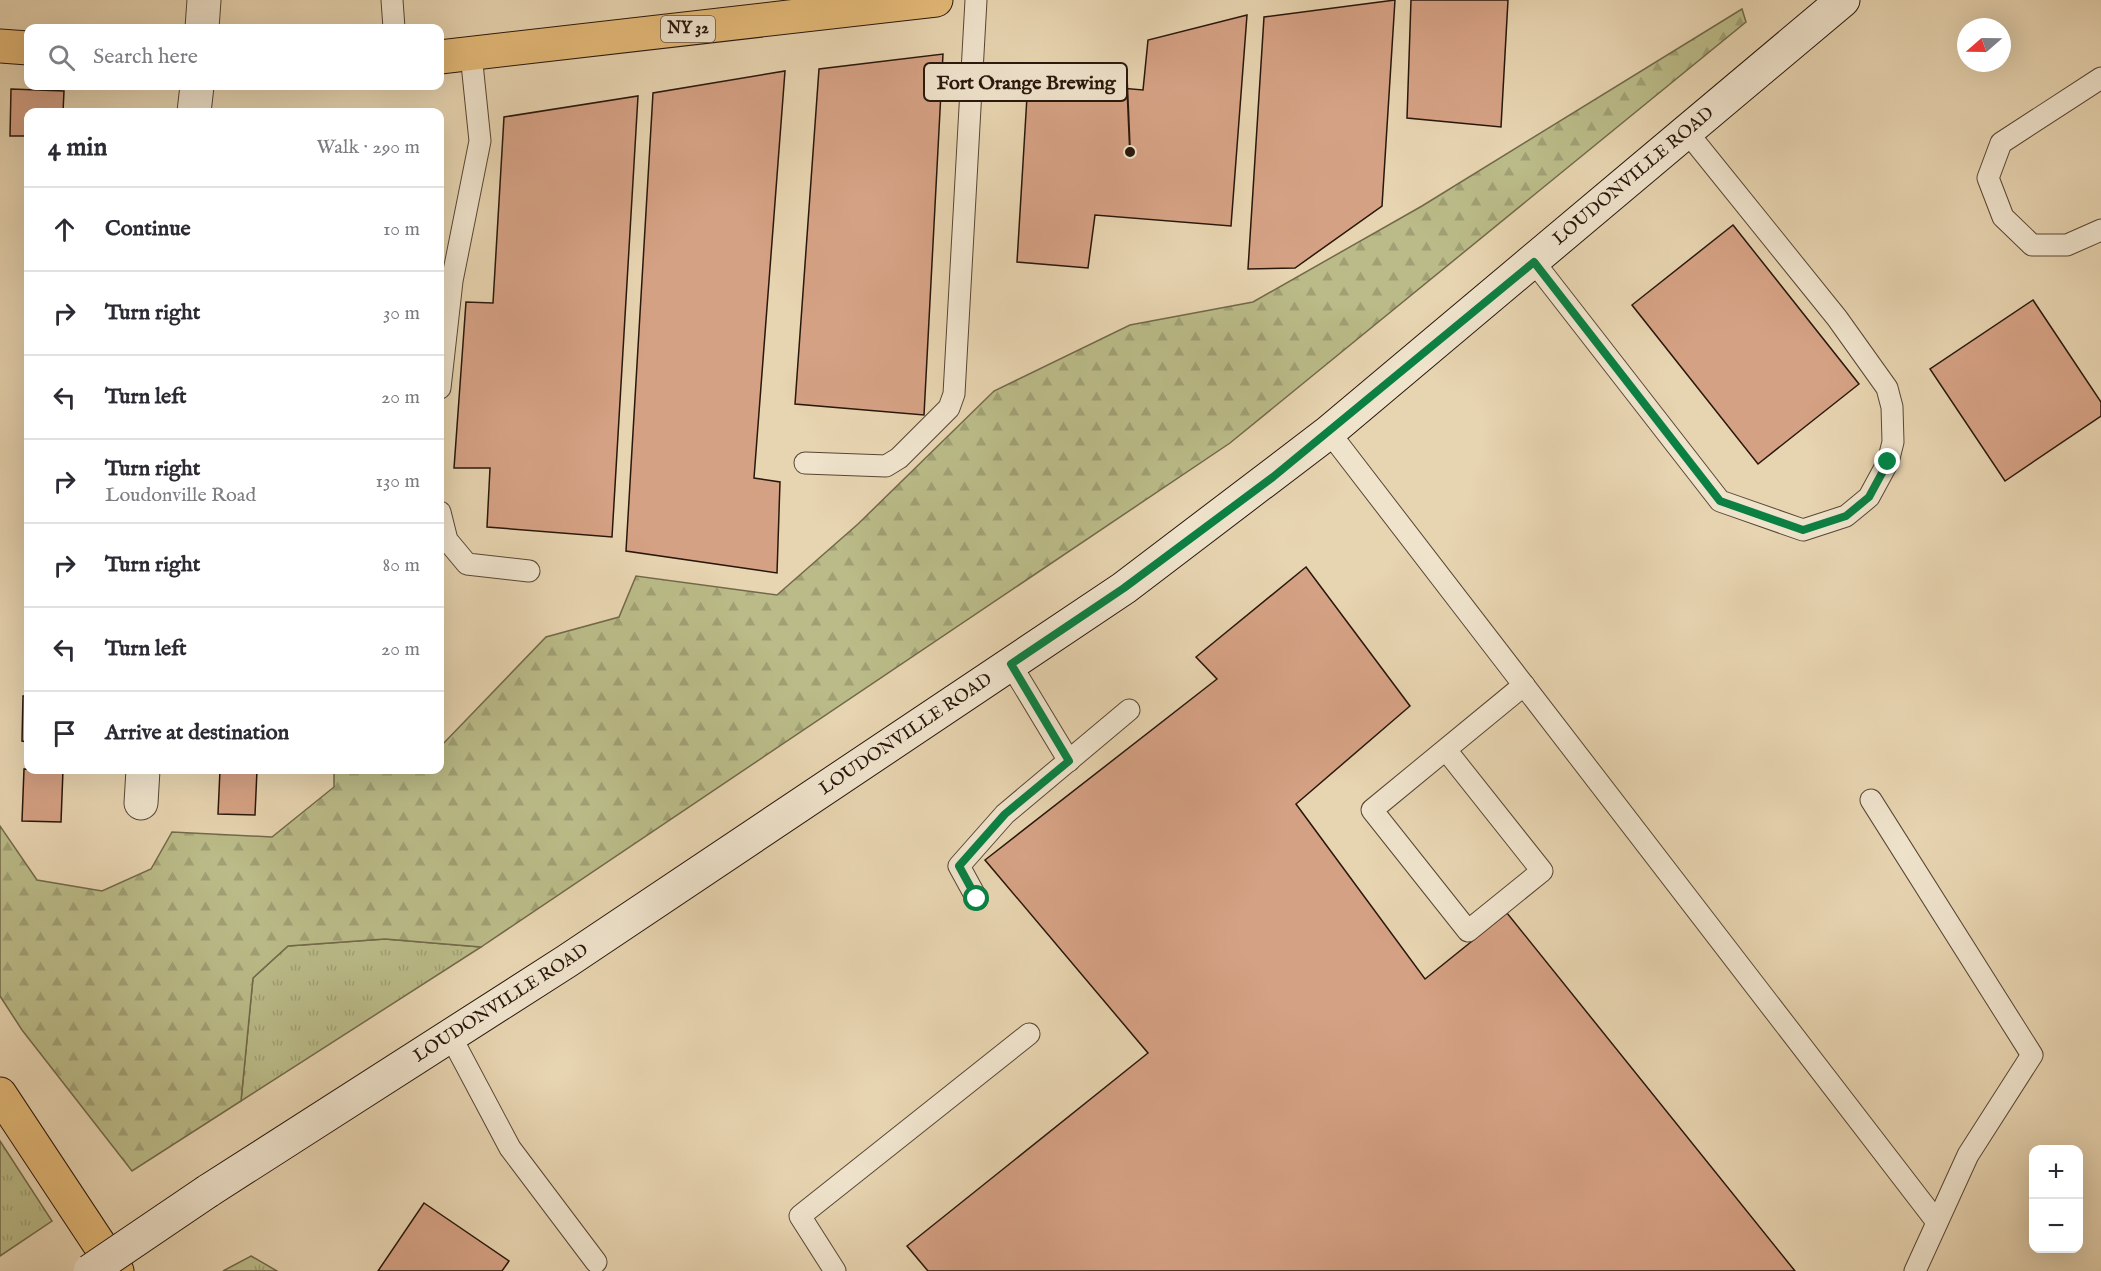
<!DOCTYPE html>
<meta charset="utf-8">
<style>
body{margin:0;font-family:"IM FELL English",serif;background:#f2f2f3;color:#2b2b33}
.controls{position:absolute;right:18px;bottom:18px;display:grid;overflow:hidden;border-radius:12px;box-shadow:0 6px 24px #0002}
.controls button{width:54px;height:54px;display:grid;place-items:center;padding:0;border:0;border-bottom:2px solid #e1e1e2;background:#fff;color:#2b2b33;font:30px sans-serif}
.compass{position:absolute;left:1957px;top:18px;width:54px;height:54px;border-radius:50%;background:#fff;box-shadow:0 6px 24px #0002;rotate:250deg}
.stop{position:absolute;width:18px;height:18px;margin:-14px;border:4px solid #0b8043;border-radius:50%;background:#fff}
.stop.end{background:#0b8043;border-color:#fff;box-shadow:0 2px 6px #0008}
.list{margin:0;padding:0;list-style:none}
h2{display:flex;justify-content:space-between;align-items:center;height:78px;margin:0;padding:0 24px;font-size:26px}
h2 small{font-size:20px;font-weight:400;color:#7c7c81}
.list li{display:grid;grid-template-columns:39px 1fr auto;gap:18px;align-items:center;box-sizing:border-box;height:84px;padding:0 24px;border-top:2px solid #e1e1e2}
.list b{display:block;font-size:22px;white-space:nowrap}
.list p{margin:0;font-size:20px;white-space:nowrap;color:#7c7c81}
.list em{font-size:20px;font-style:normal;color:#7c7c81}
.icon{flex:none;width:33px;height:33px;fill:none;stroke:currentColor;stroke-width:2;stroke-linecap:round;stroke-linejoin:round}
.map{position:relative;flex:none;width:2101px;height:1271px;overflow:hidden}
.search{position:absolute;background:#fff;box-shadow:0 6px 24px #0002;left:24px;top:24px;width:420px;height:66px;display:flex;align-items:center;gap:15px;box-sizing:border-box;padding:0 21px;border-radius:12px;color:#7c7c81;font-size:22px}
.panel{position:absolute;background:#fff;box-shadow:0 6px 24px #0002;left:24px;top:108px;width:420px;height:666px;border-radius:12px}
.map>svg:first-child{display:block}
.grass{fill:url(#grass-tufts);stroke:#72694a;stroke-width:1.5}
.forest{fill:url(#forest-firs);stroke:#72694a;stroke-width:1.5}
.building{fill:#d5a184;stroke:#29170b;stroke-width:1.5}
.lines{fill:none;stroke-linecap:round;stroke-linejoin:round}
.service-casing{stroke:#584634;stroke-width:23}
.minor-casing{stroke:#584634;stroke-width:35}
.secondary-casing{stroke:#29170b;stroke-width:35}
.primary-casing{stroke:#29170b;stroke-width:35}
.motorway-casing{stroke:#29170b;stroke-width:35}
.service{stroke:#efe3cc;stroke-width:21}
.minor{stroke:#efe3cc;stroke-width:33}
.secondary{stroke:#efe3cc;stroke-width:33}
.primary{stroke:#e4ba78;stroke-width:33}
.motorway{stroke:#e4ba78;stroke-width:33}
.secondary-bridge-casing{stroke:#29170b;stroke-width:35;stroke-linecap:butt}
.secondary-bridge{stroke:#efe3cc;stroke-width:33}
.route{stroke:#0b8043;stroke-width:8}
.labels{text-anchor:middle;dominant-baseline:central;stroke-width:6;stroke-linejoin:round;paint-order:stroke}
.shield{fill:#efe3cc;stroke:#645445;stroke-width:1.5}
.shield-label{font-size:16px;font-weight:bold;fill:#29170b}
.street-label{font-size:18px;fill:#29170b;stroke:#efe3cc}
.leader{fill:none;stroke:#29170b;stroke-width:2}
.callout-dot{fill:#29170b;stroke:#efe3cc;stroke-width:2}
.callout{fill:#efe3cc;stroke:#29170b;stroke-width:2}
.callout-label{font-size:20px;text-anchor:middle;font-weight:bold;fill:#29170b}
</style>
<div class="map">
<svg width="2101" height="1271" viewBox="0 0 2101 1271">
<defs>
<pattern id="grass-tufts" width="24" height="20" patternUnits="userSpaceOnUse" patternTransform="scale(1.5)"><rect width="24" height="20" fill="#babb88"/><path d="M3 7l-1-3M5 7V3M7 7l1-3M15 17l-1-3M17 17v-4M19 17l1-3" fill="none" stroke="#a0a074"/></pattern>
<pattern id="forest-firs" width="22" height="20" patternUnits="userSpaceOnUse" patternTransform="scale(1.5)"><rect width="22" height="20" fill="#babb88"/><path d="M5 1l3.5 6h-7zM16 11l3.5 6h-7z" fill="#a0a074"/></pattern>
</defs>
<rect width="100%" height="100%" fill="#e7d4b0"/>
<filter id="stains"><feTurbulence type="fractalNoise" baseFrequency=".00333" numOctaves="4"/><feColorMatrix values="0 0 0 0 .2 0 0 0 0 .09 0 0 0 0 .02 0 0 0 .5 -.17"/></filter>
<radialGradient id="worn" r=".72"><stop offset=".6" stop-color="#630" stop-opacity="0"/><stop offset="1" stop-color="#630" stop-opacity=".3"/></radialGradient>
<g class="grass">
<path d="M385 939 481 947 241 1101 253 978 288 946Z"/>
<path d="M0 1141 52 1221 0 1256Z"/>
<path d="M251 1256 277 1271H223Z"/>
</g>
<path class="forest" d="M1742 9 1746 22 1230 443 481 947 385 939 288 946 253 978 241 1101 132 1171 22 1030 0 996V826L37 880 102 891 151 869 172 832 272 837 334 787V770H440V747L546 637 619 617 636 576 777 595 858 524 994 391 1130 325 1253 302 1422 206Z"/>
<g class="building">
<path d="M1395 0 1382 206 1295 268 1248 269 1264 17Z"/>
<path d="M1411 0H1508L1501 127 1407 118Z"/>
<path d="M1247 15 1231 226 1095 215 1088 268 1017 262 1028 80 1143 90 1148 40Z"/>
<path d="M943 54 924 415 795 404 819 69Z"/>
<path d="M785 71 754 478 780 482 777 573 626 551 653 93Z"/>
<path d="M11 89 64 91 63 112H28V136H10Z"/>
<path d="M638 96 612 537 487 527 490 468H454L466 302 493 303 504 117Z"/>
<path d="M1733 225 1859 384 1758 464 1632 305Z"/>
<path d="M2033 300 2101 402V416L2005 481 1930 369Z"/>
<path d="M1306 567 1410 706 1296 804 1425 979 1507 913 1795 1271H928L907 1246 1148 1053 985 860 1217 679 1196 657Z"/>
<path d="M23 696H28V742L22 741Z"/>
<path d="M24 769 63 770 61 822 22 821Z"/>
<path d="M220 770H257L255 815 218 814Z"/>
<path d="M424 1203 509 1261 502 1271H378Z"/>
</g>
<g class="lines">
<g class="service-casing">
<g id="service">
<path d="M392 0 394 28"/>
<path d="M2101 78 2001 143 1988 178 2003 217 2032 245H2067L2101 230"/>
<path d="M1534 262 1720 501 1803 530 1846 516 1869 497 1888 462 1893 442 1892 407 1887 388 1837 318 1687 132"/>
<path d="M440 388 452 281 480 141 471 54"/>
<path d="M1329 432 1937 1222"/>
<path d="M805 463 886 466 899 458 949 408 954 394 976 0"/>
<path d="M440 512 447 540 467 564 529 571"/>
<path d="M1011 665 1069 761"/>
<path d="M1446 750 1542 871 1468 931 1372 810 1524 685"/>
<path d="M1871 800 2032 1055 1968 1155 1915 1271"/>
<path d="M977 899 959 866 1005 814 1129 710"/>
<path d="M450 1035 510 1148 596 1262"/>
<path d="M835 1271 800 1216 1029 1034"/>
</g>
</g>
<g class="minor-casing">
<g id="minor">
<path d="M202 28 204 0"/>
<path d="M194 112 197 86"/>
<path d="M141 803 143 770"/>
</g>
</g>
<g class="secondary-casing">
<g id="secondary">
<path id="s1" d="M208 1191 567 961 1124 588 1329 432 1843 0"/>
</g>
</g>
<g class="primary-casing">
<g id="primary">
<path d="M0 46 28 48"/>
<path d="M440 57 936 0"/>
</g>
</g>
<g class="motorway-casing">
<path id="motorway" d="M0 1094 117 1271"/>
</g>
<use href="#service" class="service"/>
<use href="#minor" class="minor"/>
<use href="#secondary" class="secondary"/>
<use href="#primary" class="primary"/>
<use href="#motorway" class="motorway"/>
<g class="secondary-bridge-casing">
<path id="secondary-bridge" d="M90 1271 208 1191"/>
</g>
<use href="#secondary-bridge" class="secondary-bridge"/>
</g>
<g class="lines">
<path class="route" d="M977 899 959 866 1005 814 1069 761 1011 664 1124 588 1273 477 1534 262 1720 501 1803 530 1846 516 1869 497 1888 462"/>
</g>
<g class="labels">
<rect class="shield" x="661" y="16" width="54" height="26" rx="4.5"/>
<g class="shield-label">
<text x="688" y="29">NY 32</text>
</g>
<g class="street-label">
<text stroke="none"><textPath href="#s1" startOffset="1752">LOUDONVILLE ROAD</textPath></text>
<text stroke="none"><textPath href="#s1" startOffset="834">LOUDONVILLE ROAD</textPath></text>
<text stroke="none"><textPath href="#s1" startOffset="348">LOUDONVILLE ROAD</textPath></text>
</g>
</g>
<path class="leader" d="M1130 152L1127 82"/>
<circle class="callout-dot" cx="1130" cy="152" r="6"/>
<rect class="callout" x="924" y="63" width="203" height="38" rx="6"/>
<g class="callout-label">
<text x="1026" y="89">Fort Orange Brewing</text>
</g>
<rect width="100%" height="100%" filter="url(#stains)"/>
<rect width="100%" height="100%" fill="url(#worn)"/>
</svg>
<div class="controls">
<button>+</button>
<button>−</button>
</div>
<svg class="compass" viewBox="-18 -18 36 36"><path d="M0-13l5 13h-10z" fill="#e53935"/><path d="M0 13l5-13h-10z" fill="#7c7c81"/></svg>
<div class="stop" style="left:977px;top:899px"></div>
<div class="stop end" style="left:1888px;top:462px"></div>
<div class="search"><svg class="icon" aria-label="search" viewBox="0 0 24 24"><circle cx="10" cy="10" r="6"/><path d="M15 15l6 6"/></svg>Search here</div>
<section class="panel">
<h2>4 min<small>Walk · 290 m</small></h2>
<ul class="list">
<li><svg class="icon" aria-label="ahead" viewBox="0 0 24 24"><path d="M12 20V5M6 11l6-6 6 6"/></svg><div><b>Continue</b></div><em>10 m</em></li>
<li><svg class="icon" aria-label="right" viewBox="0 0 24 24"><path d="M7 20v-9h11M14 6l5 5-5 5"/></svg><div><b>Turn right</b></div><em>30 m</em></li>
<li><svg class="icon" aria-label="left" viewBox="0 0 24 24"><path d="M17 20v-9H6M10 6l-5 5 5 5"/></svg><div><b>Turn left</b></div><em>20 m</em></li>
<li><svg class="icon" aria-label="right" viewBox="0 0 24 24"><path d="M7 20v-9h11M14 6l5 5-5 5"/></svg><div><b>Turn right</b><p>Loudonville Road</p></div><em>130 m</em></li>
<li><svg class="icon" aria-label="right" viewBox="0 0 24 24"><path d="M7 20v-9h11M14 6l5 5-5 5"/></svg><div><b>Turn right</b></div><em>80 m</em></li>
<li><svg class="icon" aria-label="left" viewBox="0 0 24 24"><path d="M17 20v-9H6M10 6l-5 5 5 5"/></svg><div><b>Turn left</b></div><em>20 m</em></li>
<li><svg class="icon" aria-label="arrive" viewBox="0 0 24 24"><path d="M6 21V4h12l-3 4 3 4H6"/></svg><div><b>Arrive at destination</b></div></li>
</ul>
</section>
</div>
